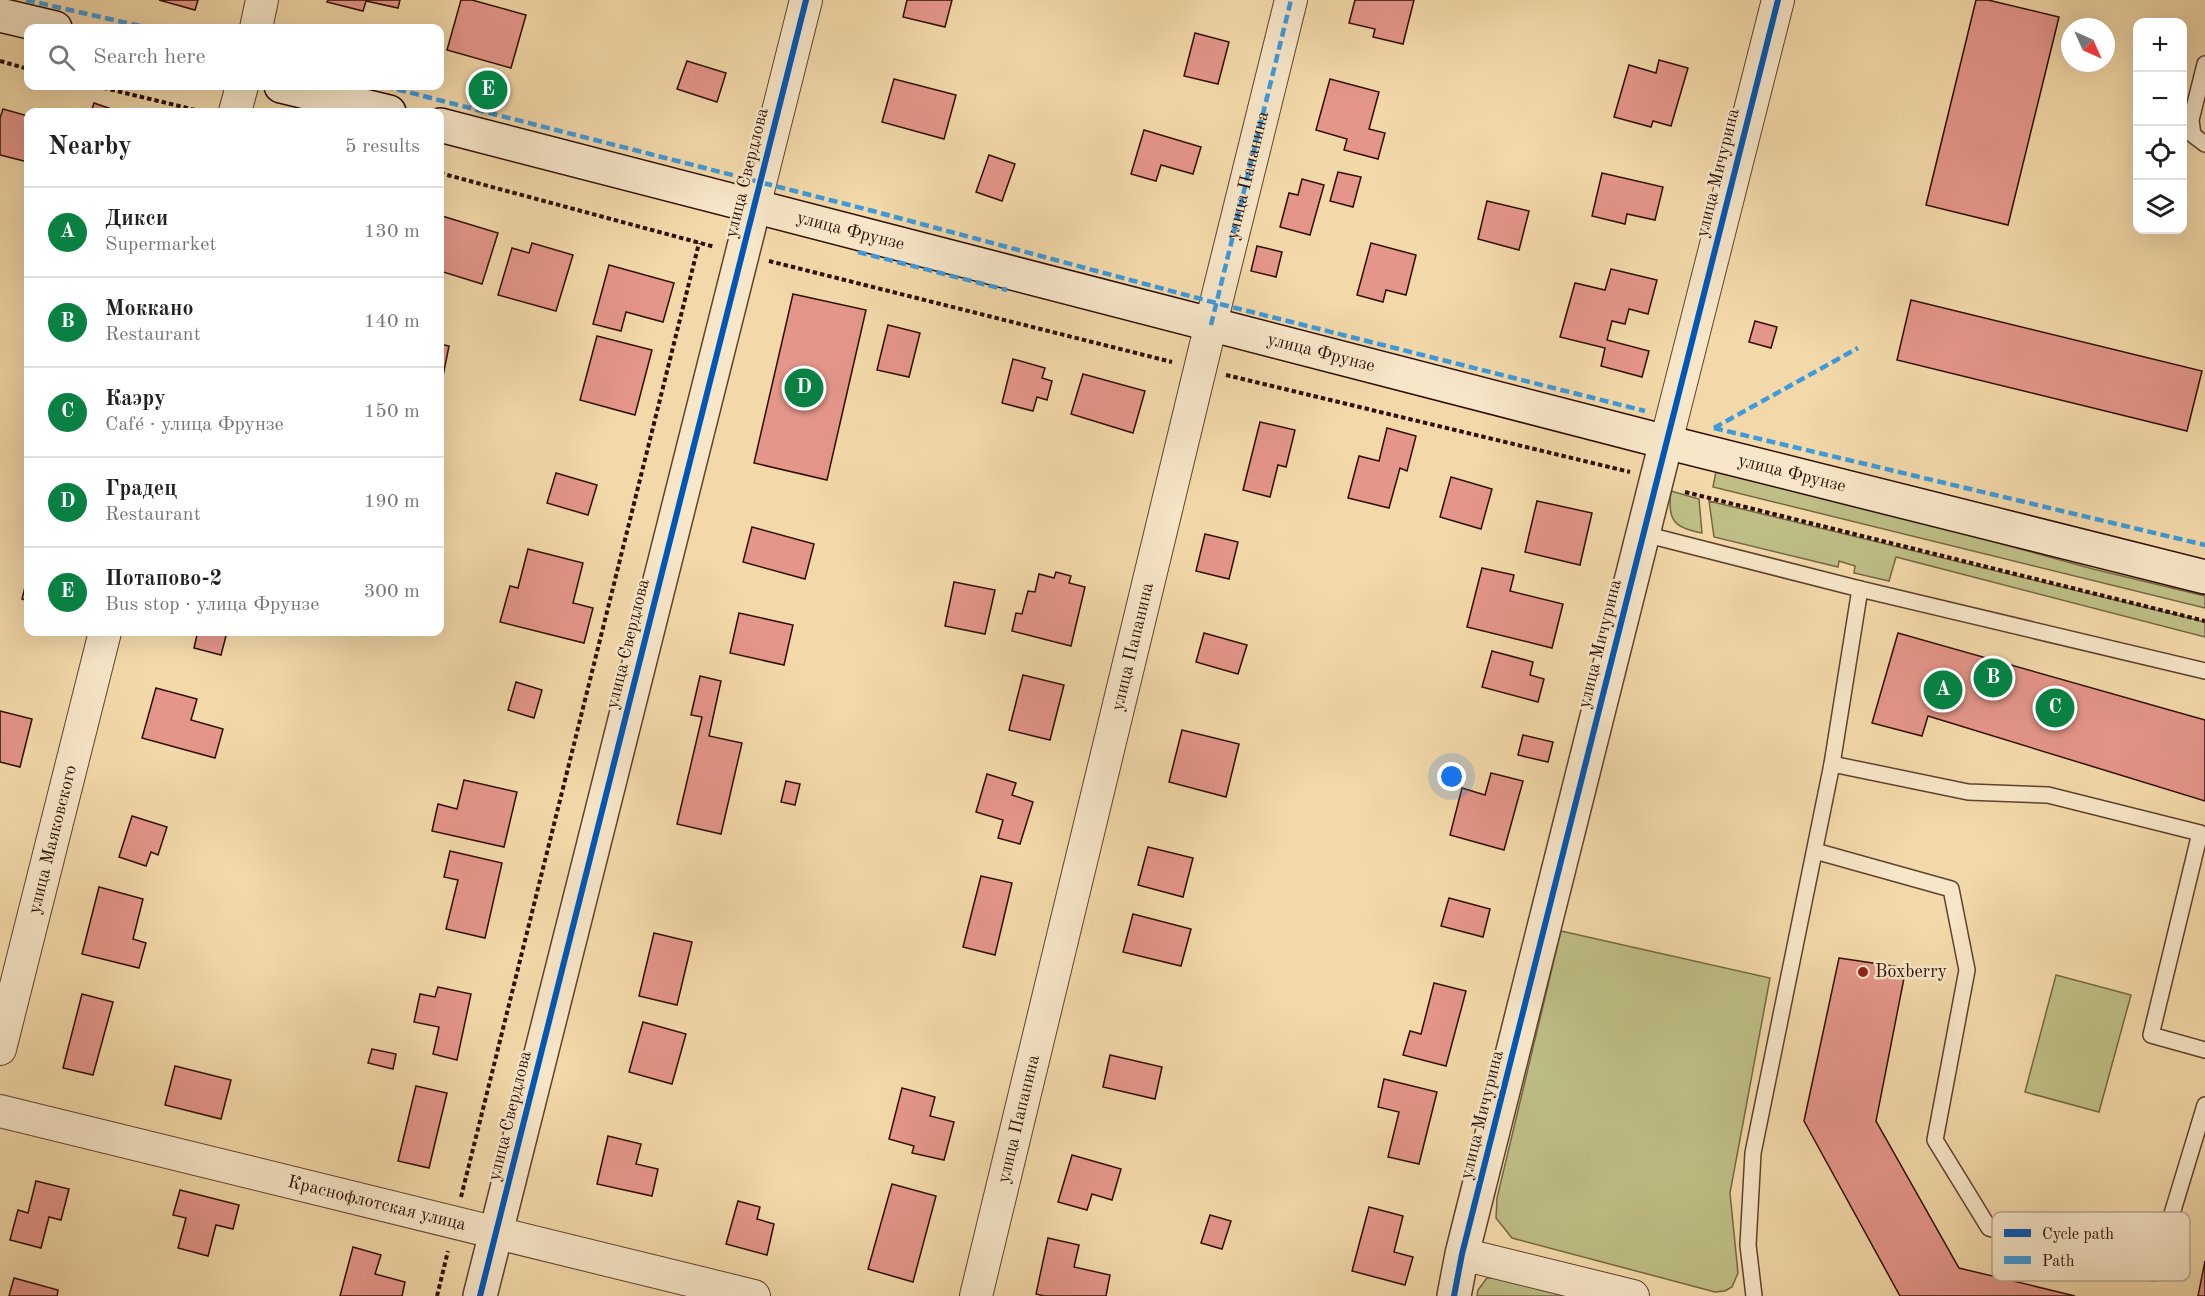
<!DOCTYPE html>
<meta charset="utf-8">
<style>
body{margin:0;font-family:"Old Standard TT",serif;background:#f6f6f6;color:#202124}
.controls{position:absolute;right:18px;top:18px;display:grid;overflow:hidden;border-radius:12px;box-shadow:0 6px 24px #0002}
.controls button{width:54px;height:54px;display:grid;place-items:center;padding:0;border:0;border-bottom:2px solid #e0e0e0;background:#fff;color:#202124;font:30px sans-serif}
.compass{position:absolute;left:2061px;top:18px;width:54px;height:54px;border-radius:50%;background:#fff;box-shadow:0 6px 24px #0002;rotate:135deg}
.you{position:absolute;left:1452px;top:777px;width:21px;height:21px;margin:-15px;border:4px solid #fff;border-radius:50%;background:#1a73e8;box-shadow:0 0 0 9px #1a73e833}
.badge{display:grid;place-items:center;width:39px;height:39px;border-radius:50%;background:#0b8043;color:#fff;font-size:20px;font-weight:700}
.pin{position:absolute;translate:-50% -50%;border:3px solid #fff;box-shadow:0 2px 6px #0006}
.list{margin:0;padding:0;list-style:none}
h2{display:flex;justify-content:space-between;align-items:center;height:78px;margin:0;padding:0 24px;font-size:26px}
h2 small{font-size:20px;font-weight:400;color:#757577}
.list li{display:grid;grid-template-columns:39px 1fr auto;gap:18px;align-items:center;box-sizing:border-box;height:90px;padding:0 24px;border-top:2px solid #e0e0e0}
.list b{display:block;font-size:22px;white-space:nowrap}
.list p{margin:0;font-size:20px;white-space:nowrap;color:#757577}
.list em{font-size:20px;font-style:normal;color:#757577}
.icon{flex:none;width:33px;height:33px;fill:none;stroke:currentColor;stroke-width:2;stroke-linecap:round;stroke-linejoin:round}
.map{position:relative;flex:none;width:2205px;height:1296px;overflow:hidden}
.search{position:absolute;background:#fff;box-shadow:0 6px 24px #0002;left:24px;top:24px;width:420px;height:66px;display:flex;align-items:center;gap:15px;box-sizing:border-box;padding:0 21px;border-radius:12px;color:#757577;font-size:22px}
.panel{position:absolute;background:#fff;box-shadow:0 6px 24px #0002;left:24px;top:108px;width:420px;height:528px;border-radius:12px}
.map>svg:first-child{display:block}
.green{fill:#bebe86;stroke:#766644;stroke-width:1.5}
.building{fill:#e5968a;stroke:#2e0f03;stroke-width:1.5}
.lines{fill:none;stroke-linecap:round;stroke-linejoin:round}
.service-casing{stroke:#5f422d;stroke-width:18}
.minor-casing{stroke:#5f422d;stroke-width:34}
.tertiary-casing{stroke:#5f422d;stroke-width:36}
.secondary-casing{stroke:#2e0f03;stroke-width:36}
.path{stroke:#2e0f03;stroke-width:4;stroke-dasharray:4.5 3;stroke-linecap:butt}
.service{stroke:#f7e6c8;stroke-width:15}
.minor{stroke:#f7e6c8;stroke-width:32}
.tertiary{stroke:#f7e6c8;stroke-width:33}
.secondary{stroke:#f7e6c8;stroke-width:33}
.quiet{stroke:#3d9add;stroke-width:4.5;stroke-dasharray:9 4.5;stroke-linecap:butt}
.cycleway-casing{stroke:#f7e6c8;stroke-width:10}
.cycleway{stroke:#0057b8;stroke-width:6}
.poi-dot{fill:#8f2418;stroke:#f7e6c8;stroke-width:2}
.labels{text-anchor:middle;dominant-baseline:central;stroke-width:5;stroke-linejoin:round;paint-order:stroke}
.street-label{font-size:18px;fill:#2e0f03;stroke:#f7e6c8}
.poi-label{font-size:18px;fill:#2e0f03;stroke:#f7e6c8;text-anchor:start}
.key{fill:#f7e6c8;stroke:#bba68d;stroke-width:1.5}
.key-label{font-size:16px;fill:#2e0f03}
</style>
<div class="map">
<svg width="2205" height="1296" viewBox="0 0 2205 1296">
<rect width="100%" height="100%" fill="#f3d9aa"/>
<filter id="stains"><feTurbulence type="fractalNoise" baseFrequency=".00333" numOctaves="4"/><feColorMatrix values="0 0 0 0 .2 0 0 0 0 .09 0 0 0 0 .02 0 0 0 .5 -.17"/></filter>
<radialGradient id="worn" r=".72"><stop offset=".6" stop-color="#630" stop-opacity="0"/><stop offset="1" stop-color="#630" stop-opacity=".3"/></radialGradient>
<g class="green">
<path d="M1717 466 2093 569 2205 596V608L1713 487Z"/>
<path d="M1671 491 1699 499 1702 533C1674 528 1667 520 1671 491Z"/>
<path d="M1709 501 2205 622V637L1896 557 1889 581 1854 573 1855 566 1839 561 1838 567 1714 537Z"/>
<path d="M1561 931 1770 978 1730 1193 1738 1273 1732 1287 1725 1291 1715 1292 1512 1238 1496 1218 1497 1198Z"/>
<path d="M2056 975 2131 995 2099 1112 2025 1092Z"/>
<path d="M1502 1277 1576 1296H1477L1478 1290 1487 1278Z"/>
</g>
<g class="building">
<path d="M159 0H198L195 10Z"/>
<path d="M328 0H400L398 8 366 1 363 11 327 2Z"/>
<path d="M461 0H472L526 15 511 68 447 50Z"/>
<path d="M907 0H952L945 27 903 17Z"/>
<path d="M1355 0H1414L1403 44 1373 37 1375 29 1349 23Z"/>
<path d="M1976 0H1988L2059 17 2008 225 1926 205Z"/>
<path d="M1195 33 1229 42 1218 84 1184 76Z"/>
<path d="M1659 60 1688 68 1671 126 1653 121 1651 127 1614 117 1629 65 1656 73Z"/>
<path d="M687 61 726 73 717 102 677 89Z"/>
<path d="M894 79 956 95 944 139 882 122Z"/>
<path d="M1330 79 1379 92 1369 129 1385 133 1378 159 1344 150 1347 139 1316 130Z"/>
<path d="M94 103 120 112H91Z"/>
<path d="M3 109 28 116V162L0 155V118Z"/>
<path d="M1144 130 1201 147 1193 174 1161 165 1156 181 1131 174Z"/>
<path d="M989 155 1015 164 1002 201 976 192Z"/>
<path d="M1338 172 1361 177 1353 207 1330 201Z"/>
<path d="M1602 173 1663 187 1655 220 1627 214 1625 224 1592 216Z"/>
<path d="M1302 179 1324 185 1310 235 1280 227 1289 193 1298 195Z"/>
<path d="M1487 201 1529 211 1519 250 1478 239Z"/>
<path d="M442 216 498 233 482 284 440 271V225Z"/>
<path d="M532 243 573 255 556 311 498 295 512 248 529 253Z"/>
<path d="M1371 243 1416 255 1406 295 1386 290 1383 302 1357 295Z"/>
<path d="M1257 246 1282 252 1276 277 1251 271Z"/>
<path d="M609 265 674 283 663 322 626 312 621 331 593 324Z"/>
<path d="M1611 269 1657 280 1648 314 1629 309 1625 324 1612 321 1607 340 1649 351 1642 377 1601 366 1605 348 1560 337 1575 283 1605 290Z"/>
<path d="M793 294 866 310 827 480 754 463Z"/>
<path d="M1911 300 2202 371 2187 431 1897 360Z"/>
<path d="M1755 321 1777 327 1771 348 1749 342Z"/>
<path d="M888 325 920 333 909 377 877 370Z"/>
<path d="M597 336 652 350 635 415 580 400Z"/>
<path d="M440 344 449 346 443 376 440 375Z"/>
<path d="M1013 359 1045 368 1042 378 1052 381 1047 400 1037 397 1033 411 1002 403Z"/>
<path d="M1083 374 1145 391 1133 433 1071 414Z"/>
<path d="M1260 422 1295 430 1286 467 1278 465 1270 497 1243 490Z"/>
<path d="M1387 428 1416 436 1407 471 1400 468 1389 508 1348 498 1359 456 1379 461Z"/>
<path d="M556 473 597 485 588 515 547 503Z"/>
<path d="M1451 477 1492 489 1481 529 1440 517Z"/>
<path d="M1537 501 1592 513 1580 565 1525 552Z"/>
<path d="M752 527 814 544 805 579 743 562Z"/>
<path d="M1205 534 1238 542 1229 579 1196 571Z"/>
<path d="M528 549 583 563 573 603 593 608 584 643 500 622 510 586 518 588Z"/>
<path d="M1482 568 1514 575 1510 591 1563 604 1552 648 1467 627Z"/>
<path d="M1056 572 1071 576 1069 583 1085 587 1071 646 1012 631 1016 613 1022 614 1028 591 1035 592 1039 574 1054 578Z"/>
<path d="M28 575V601L22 599Z"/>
<path d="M954 582 995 590 985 634 945 626Z"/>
<path d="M739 613 793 625 784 665 730 653Z"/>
<path d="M184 632H227L221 655 194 648 197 635Z"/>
<path d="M1204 633 1247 645 1238 674 1196 662Z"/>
<path d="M1898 633 2205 720V801L1928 716 1922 736 1872 723Z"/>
<path d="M1492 651 1533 662 1530 675 1544 679 1538 702 1482 687Z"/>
<path d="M1023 675 1064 685 1050 740 1009 730Z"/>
<path d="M700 676 721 681 709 736 742 743 721 834 677 824 702 717 691 715Z"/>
<path d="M516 682 542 690 534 718 508 710Z"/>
<path d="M156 688 197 699 191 720 223 729 215 758 142 738Z"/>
<path d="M0 711 32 719 20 767 0 762Z"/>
<path d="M1182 730 1239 744 1226 797 1169 782Z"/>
<path d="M1523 735 1553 742 1548 762 1518 755Z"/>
<path d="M1491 773 1523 781 1504 850 1450 835 1462 788 1485 795Z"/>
<path d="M987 774 1016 783 1012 795 1033 802 1020 844 998 838 1003 820 976 812Z"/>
<path d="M464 780 517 792 504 847 432 831 438 804 457 809Z"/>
<path d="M786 781 800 784 795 805 781 802Z"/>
<path d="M132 816 167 827 158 855 151 852 146 866 119 857Z"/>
<path d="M1148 847 1193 858 1183 897 1138 885Z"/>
<path d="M450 851 502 863 485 938 446 929 458 880 444 877Z"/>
<path d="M981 876 1012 883 995 955 963 947Z"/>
<path d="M99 887 143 899 133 939 146 943 139 968 82 954Z"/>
<path d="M1449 898 1490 909 1483 937 1441 926Z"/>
<path d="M1133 914 1191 929 1181 966 1123 952Z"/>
<path d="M654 933 692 942 677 1005 639 996Z"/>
<path d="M1839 958 1906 968 1876 1121 1959 1268 2075 1296H1900L1804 1121Z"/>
<path d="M1434 983 1466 991 1446 1066 1403 1055 1410 1031 1421 1034Z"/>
<path d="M438 987 471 994 457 1060 433 1054 439 1027 414 1022 420 994 435 997Z"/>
<path d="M82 994 113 1002 93 1075 63 1068Z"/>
<path d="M643 1022 686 1034 672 1084 629 1072Z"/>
<path d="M372 1049 396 1054 393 1069 368 1063Z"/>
<path d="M1110 1055 1162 1067 1155 1099 1103 1087Z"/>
<path d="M175 1066 231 1080 221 1119 165 1105Z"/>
<path d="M1384 1079 1437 1092 1419 1164 1388 1157 1399 1112 1378 1107Z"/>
<path d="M416 1086 447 1093 429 1168 398 1161Z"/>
<path d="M902 1088 935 1097 930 1116 954 1122 944 1160 912 1153 914 1146 889 1139Z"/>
<path d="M608 1136 641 1144 636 1164 658 1169 652 1196 597 1184Z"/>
<path d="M1072 1155 1121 1169 1112 1200 1092 1194 1087 1210 1058 1202Z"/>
<path d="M36 1181 69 1189 61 1220 49 1217 41 1248 10 1240 18 1210 28 1213Z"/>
<path d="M892 1184 936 1196 913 1282 868 1269Z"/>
<path d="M180 1190 239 1205 233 1229 216 1225 208 1256 178 1248 186 1218 173 1215Z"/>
<path d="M738 1201 760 1207 757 1219 774 1224 767 1255 726 1244Z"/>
<path d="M1369 1207 1403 1216 1394 1252 1413 1257 1405 1285 1352 1271Z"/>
<path d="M1210 1215 1231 1221 1222 1249 1201 1243Z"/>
<path d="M1048 1238 1079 1245 1074 1267 1110 1275 1106 1296H1044L1036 1294Z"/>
<path d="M353 1247 381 1255 375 1274 405 1282 402 1296H340Z"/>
<path d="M2205 1261V1296H2198Z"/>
<path d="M14 1278 58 1290 57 1296H9Z"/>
</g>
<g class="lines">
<g class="service-casing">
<g id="service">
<path d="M2205 64 2191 120 2193 135 2205 144"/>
<path d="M1644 534 1860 589 2205 671"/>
<path d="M1832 764 1968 792 2048 795 2200 833 2151 1035 2205 1050"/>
<path d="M1815 851 1951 889 1967 970 1935 1140 1989 1228 2154 1273 2205 1105"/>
<path d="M1754 1296 1748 1245 1753 1153 1832 764 1860 589"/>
</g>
</g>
<g class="minor-casing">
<g id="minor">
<path d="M256 28 262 0"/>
<path d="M235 112 242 86"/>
<path d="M754 207 806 0"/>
<path d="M1666 442 1778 0"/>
<path id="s1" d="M0 1049 105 632"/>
<path id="s2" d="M0 1111 754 1296"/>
<path d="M1462 1254 1633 1296"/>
<path id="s3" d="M976 1296 1216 303 1291 0"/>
</g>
</g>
<g class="tertiary-casing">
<g id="tertiary">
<path d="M480 1296 754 207"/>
<path d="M1454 1296 1462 1254 1666 442"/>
</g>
</g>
<g class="secondary-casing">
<g id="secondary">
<path d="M0 15 55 28"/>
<path d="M281 86 389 112"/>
<path id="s4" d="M440 125 1666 442 2205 577"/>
</g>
</g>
<g class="path">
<path d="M0 61 28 69"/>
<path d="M96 86 204 112"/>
<path d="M440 173 715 247"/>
<path d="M769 261 1172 362"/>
<path d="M1226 375 1630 472"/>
<path d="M1685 492 2205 621"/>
<path d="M461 1197 699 243"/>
<path d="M437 1296 448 1251"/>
</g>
<use href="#service" class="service"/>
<use href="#minor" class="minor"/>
<use href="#tertiary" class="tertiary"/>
<use href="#secondary" class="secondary"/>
<g class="quiet">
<path d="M26 0 149 28"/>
<path d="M384 86 869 210 1216 303 1645 411"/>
<path d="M858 252 1007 290"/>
<path id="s5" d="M1211 325 1291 0"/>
<path d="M1714 428 2205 545"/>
<path d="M1714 428 1858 348"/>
</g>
<g class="cycleway-casing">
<g id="cycleway">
<path d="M480 1296 806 0"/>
<path d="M1454 1296 1462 1254 1778 0"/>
</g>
</g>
<use href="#cycleway" class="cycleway"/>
</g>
<circle class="poi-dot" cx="1863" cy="972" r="6"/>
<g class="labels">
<g class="street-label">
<text transform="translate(747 173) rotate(-76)">улица Свердлова</text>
<text transform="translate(1718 173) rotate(-76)">улица Мичурина</text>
<text stroke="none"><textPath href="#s5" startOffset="154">улица Папанина</textPath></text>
<text stroke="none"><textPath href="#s4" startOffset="424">улица Фрунзе</textPath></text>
<text stroke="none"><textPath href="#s4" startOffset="910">улица Фрунзе</textPath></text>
<text stroke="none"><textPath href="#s4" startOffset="1396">улица Фрунзе</textPath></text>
<text transform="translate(628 644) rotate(-76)">улица Свердлова</text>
<text transform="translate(1600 644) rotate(-76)">улица Мичурина</text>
<text stroke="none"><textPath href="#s3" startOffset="668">улица Папанина</textPath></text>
<text stroke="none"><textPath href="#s1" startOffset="216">улица Маяковского</textPath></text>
<text transform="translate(1482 1115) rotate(-76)">улица Мичурина</text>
<text transform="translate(510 1116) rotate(-76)">улица Свердлова</text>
<text stroke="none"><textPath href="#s3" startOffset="182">улица Папанина</textPath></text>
<text stroke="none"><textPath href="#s2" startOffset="388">Краснофлотская улица</textPath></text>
</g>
<g class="poi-label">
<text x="1875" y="972">Boxberry</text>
</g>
</g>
<rect x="1992" y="1212" width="198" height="69" rx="9" class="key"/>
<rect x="2004" y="1229" width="27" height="8" fill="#0057b8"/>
<rect x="2004" y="1256" width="27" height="8" fill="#3d9add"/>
<g class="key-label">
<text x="2042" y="1239">Cycle path</text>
<text x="2042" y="1266">Path</text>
</g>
<rect width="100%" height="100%" filter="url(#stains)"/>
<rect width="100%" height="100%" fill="url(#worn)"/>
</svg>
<div class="controls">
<button>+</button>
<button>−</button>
<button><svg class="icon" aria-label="locate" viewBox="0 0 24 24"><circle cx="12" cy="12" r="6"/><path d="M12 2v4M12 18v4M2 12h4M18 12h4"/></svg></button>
<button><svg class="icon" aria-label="layers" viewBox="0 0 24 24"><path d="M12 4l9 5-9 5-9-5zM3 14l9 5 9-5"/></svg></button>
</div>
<svg class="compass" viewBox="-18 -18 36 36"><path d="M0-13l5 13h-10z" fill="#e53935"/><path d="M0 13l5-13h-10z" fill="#757577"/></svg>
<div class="you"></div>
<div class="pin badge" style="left:1943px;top:690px">A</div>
<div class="pin badge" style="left:1993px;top:678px">B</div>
<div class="pin badge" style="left:2055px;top:708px">C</div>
<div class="pin badge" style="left:804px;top:388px">D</div>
<div class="pin badge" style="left:488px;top:90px">E</div>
<div class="search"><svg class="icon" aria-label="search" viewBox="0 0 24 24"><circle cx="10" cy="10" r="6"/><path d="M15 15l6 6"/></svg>Search here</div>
<section class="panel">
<h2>Nearby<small>5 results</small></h2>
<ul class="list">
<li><span class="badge">A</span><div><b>Дикси</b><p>Supermarket</p></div><em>130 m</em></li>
<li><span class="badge">B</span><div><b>Моккано</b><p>Restaurant</p></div><em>140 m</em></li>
<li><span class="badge">C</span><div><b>Каэру</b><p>Café · улица Фрунзе</p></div><em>150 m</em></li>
<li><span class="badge">D</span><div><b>Градец</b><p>Restaurant</p></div><em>190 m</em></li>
<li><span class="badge">E</span><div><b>Потапово-2</b><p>Bus stop · улица Фрунзе</p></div><em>300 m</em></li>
</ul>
</section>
</div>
